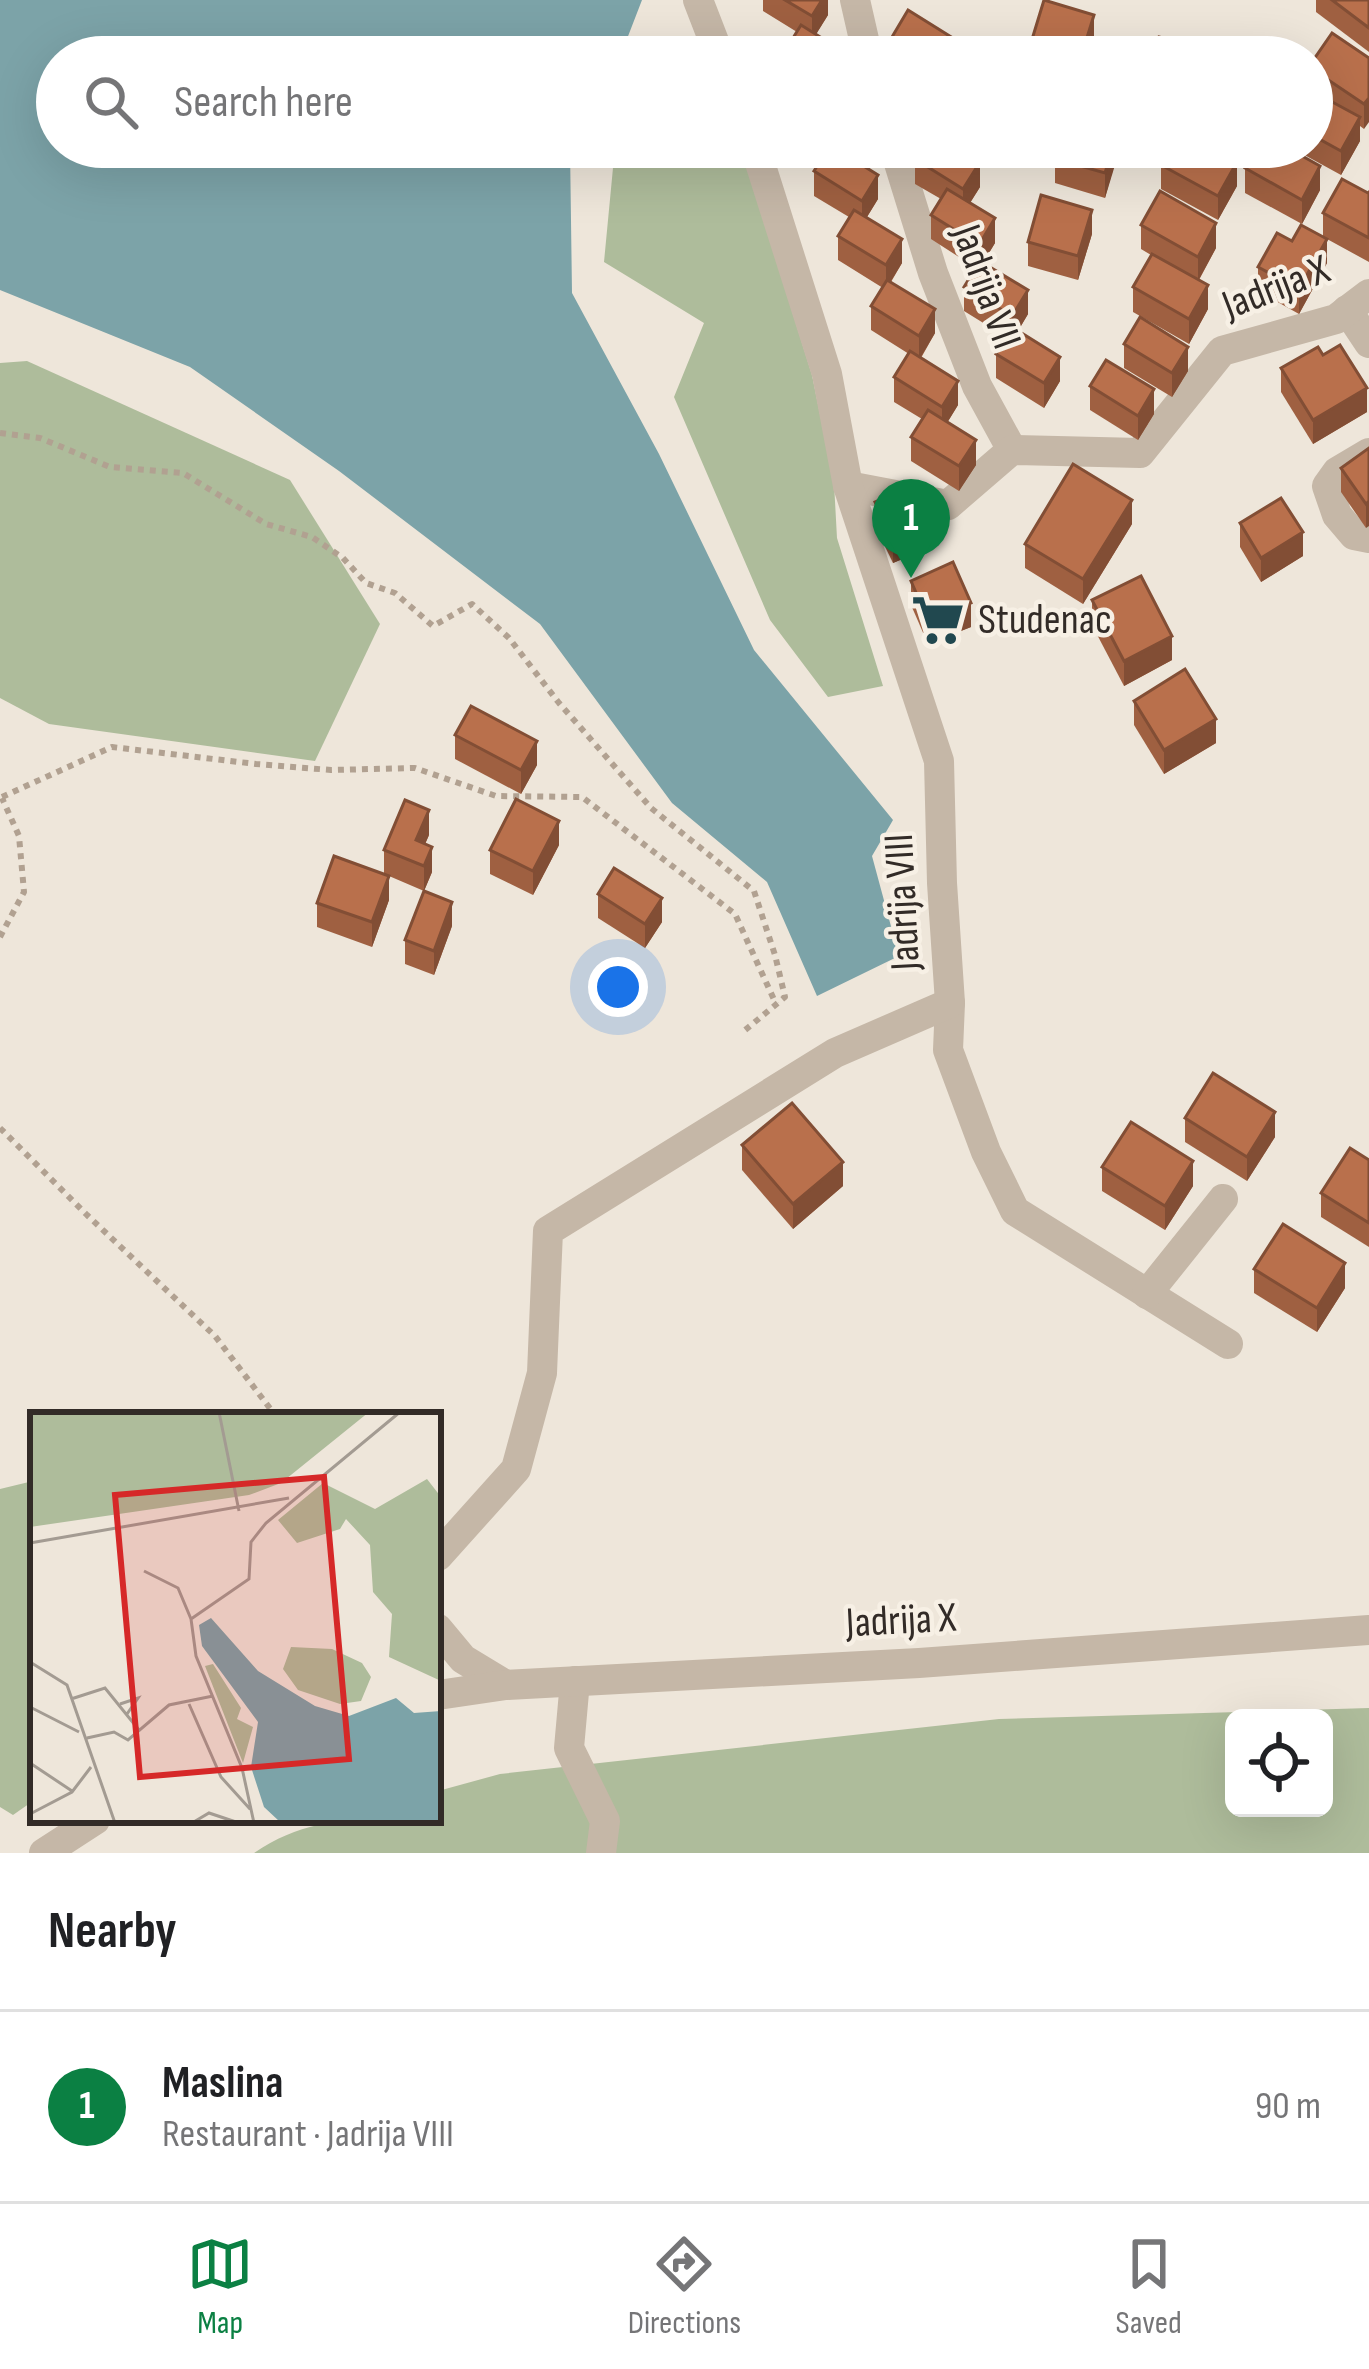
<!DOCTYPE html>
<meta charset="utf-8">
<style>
body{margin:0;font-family:"Sofia Sans Condensed",sans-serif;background:#f6f6f6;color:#202124}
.controls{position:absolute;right:36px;bottom:36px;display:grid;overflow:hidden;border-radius:18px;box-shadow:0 12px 48px #0002}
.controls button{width:108px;height:108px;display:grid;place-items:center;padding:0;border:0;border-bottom:3px solid #e0e0e0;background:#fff;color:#202124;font:60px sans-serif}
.you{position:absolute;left:618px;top:987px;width:42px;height:42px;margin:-30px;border:9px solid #fff;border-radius:50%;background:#1a73e8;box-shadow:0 0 0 18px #1a73e833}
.badge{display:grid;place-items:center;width:78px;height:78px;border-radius:50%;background:#0b8043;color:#fff;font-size:39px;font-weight:700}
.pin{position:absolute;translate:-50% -99px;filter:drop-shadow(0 3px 6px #0008)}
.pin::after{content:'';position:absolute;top:63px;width:42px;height:36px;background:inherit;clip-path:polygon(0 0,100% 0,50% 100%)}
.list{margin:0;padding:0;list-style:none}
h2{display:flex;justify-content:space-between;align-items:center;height:156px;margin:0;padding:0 48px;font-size:51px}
h2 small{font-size:39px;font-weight:400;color:#757577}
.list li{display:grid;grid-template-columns:78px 1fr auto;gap:36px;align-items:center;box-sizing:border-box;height:192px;padding:0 48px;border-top:3px solid #e0e0e0}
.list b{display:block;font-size:45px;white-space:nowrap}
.list p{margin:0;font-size:39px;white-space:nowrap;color:#757577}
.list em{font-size:39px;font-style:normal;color:#757577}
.icon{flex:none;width:66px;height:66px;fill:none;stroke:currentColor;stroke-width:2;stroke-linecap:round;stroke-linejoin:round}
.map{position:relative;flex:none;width:1369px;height:1853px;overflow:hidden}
.search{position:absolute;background:#fff;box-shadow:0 12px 48px #0002;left:36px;right:36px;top:36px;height:132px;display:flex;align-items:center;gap:30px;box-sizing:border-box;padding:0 42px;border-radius:66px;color:#757577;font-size:45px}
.sheet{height:348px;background:#fff}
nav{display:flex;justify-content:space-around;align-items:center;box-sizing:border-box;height:168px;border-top:3px solid #e0e0e0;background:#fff;font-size:33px;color:#757577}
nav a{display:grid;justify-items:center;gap:6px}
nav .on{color:#0b8043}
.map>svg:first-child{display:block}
.green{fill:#aebc9b;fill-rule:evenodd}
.water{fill:#7ca3a8}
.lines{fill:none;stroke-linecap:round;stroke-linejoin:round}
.path{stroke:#b1a191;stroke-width:6;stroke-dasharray:6 6;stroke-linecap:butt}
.minor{stroke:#c5b7a7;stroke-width:30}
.wall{fill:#9f6041}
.shaded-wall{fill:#824e35}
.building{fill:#b9704c;stroke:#824e35;stroke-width:3}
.labels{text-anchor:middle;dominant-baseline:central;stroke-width:9;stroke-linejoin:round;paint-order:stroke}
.street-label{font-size:42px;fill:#322b27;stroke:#f7f0e5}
.poi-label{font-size:42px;fill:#322b27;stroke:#f7f0e5;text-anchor:start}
.inset-road{fill:none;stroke:#a39b92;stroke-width:3}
.view{fill:#d62828;fill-opacity:0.15;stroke:#d62828;stroke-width:6}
.inset-edge{fill:none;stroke:#322b27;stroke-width:6}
</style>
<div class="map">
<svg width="1369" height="1853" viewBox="0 0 1369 1853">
<rect width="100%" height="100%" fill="#eee6da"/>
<g class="green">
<path d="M615 147H741L812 375 834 483 837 538 883 686 828 697 770 620 674 397 704 323 604 262Z"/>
<path d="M27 361 290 480 380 624 315 761 49 724 0 698V363Z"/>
<path d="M33 1481V1801L13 1815 0 1807V1489Z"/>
<path d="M1369 1708V1853H254C315 1812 368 1820 438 1820V1791L500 1774 999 1719ZM1234 1718H1324V1808H1234Z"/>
</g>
<path class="water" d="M0 0H642L620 57H57V147H570L572 293 659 454 754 650 893 820 872 856 899 956 817 996 767 882 672 803 540 624 339 471 190 367 0 290Z"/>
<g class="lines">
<g class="path">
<path d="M0 433 40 438 110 467 183 473 266 524 312 537 343 558 366 583 395 593 433 626 472 604 509 638 559 703 651 808 754 891 775 955 785 997 744 1031"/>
<path d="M2 797 112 747 256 764 331 770 415 768 496 796 582 797 735 914 776 1004"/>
<path d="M0 937 24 892 19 836 2 798"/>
<path d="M0 1128 87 1215 215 1336 275 1415"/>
</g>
<g class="minor">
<path d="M698 0 720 57"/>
<path d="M855 0 868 57"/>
<path d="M894 147 933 273 977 386 1012 450"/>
<path d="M1347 310 1369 343"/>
<path d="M1369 453 1337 472 1327 486 1337 515 1354 535 1369 538"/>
<path d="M848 486 948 505 1012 450 1140 453 1222 351 1336 319 1369 294"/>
<path d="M950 1003 948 1050 986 1152 1015 1211 1228 1344"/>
<path d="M1147 1294 1223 1199"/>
<path d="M438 1556 516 1469 542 1373 548 1231 835 1053 950 1003 942 883 939 761 848 486 827 374 755 147"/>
<path d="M438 1629 463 1659 506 1685"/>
<path d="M575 1681 569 1748 605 1821 601 1853"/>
<path d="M438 1695 506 1685 919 1663 1369 1630"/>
<path d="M44 1853 95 1820"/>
</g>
</g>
<g class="wall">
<path d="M763 0H828V15L816 34 849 57H785V51L797 32 763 11Z"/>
<path d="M1316 0H1369V52L1316 12Z"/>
<path d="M892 37 956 57H892Z"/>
<path d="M1094 39 1088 57H1030V46Z"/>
<path d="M1369 58 1364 129 1360 126V141L1341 175 1290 147H1312V62Z"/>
<path d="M829 147H883L869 169 878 199 867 217 902 263 891 282 935 333 921 358 958 405 947 423 976 465 959 491 911 461V437L922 419 894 402V377L909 354 871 330V306L883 288 838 260V236L849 217 814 196V171Z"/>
<path d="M1119 147 1105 198 1055 183V159Z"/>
<path d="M915 159 980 187 970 203 995 243 983 263 1028 314 1018 331 1060 381 1044 408 996 378V354L1006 337 964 311V287L976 268 931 239V215L941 199 915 184Z"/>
<path d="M1161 165 1237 186 1218 220 1161 189Z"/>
<path d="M1245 168 1320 190 1302 224 1245 193Z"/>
<path d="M1369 192V262L1327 239V263L1299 314 1258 291V267L1292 241 1323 237V213Z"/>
<path d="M1141 225 1216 248 1199 280 1208 309 1189 344 1133 312V287L1151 255 1141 249Z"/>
<path d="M1092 234 1078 280 1028 266V242Z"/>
<path d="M1124 344 1188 371 1172 397 1124 368Z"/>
<path d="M1281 368 1367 412 1313 444 1281 392Z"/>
<path d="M1090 386 1154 414 1138 440 1090 410Z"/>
<path d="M1369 448 1366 528 1341 492V468Z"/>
<path d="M875 502 933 546 893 563 875 526Z"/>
<path d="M1240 523 1303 556 1261 582 1240 547Z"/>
<path d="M1132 524 1083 604 1025 568V544Z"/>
<path d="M911 581 971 627 928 644 911 605Z"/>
<path d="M1092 600 1172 660 1124 686 1092 625Z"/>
<path d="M1134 701 1216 743 1164 774 1134 725Z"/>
<path d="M455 735 537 765 521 794 455 759Z"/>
<path d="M429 835 425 844 432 872 424 891 389 876V900L372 947 317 927V903L384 874V850Z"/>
<path d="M559 845 533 895 490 874V850Z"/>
<path d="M598 894 662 922 645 948 598 918Z"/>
<path d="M452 926 434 975 405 964V940Z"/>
<path d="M1185 1118 1275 1137 1247 1181 1185 1142Z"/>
<path d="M742 1145 843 1186 793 1229 742 1170Z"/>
<path d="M1369 1160V1247L1321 1217V1193Z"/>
<path d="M1102 1167 1193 1186 1165 1230 1102 1191Z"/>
<path d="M1254 1269 1345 1288 1317 1332 1254 1293Z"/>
</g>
<g class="shaded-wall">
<path d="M822 0H828V15L812 41V16Z"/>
<path d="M1094 15V39L1088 57H1081Z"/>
<path d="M956 40V57H945Z"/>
<path d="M1369 98V122L1364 129V104Z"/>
<path d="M1360 117V141L1341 175V151Z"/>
<path d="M868 147H883L868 170Z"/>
<path d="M1113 147H1119V152L1105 198V173Z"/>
<path d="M980 162V187L963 214V189Z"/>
<path d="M1237 162V186L1218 220V196Z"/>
<path d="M1320 166V190L1302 224V200Z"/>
<path d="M878 175V199L862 225V201Z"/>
<path d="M1092 210V234L1078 280V256Z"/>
<path d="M995 218V243L979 269V245Z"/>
<path d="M1216 223V248L1198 281V257Z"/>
<path d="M902 239V263L886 289V265Z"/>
<path d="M1327 239V263L1299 314V289Z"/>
<path d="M1208 285V309L1189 344V319Z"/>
<path d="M1028 290V314L1012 341V316Z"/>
<path d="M935 309V333L919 360V336Z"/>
<path d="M1188 347V371L1172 397V373Z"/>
<path d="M1060 357V381L1044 408V383Z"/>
<path d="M958 381V405L942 431V407Z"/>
<path d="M1367 388V412L1313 444V420Z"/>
<path d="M1154 389V414L1138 440V416Z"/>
<path d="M976 440V465L959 491V466Z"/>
<path d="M1132 500V524L1083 604V579Z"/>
<path d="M1369 501V526L1366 528V504Z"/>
<path d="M933 522V546L893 563V539Z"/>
<path d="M1303 532V556L1261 582V558Z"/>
<path d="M971 603V627L928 644V620Z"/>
<path d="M1172 636V660L1124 686V661Z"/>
<path d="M1216 719V743L1164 774V750Z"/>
<path d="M537 741V765L521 794V770Z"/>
<path d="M429 810V835L416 865V840Z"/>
<path d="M559 821V845L533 895V871Z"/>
<path d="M432 847V872L424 891V866Z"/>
<path d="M389 876V900L372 947V922Z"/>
<path d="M662 898V922L645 948V924Z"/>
<path d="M452 902V926L434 975V951Z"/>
<path d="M1275 1112V1137L1247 1181V1157Z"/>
<path d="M1193 1161V1186L1165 1230V1206Z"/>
<path d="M843 1162V1186L793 1229V1204Z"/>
<path d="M1345 1263V1288L1317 1332V1308Z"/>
</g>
<g class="building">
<path d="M785 0H822L812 16Z"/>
<path d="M1044 0 1094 15 1081 57H1066L1030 46Z"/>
<path d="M1332 0H1369V28Z"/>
<path d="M908 10 956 40 945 57H924L892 37Z"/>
<path d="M801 25 849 55 848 57H794L785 51Z"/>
<path d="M1332 33 1369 58V98L1364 104 1312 69V62Z"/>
<path d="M1159 37 1209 51 1207 57H1153Z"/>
<path d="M1312 91 1360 117 1341 151 1312 135Z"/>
<path d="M829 147H833L878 175 862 201 814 171Z"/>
<path d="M923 147H954L980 162 963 189 915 159Z"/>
<path d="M1058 147H1113L1105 173 1055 159Z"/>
<path d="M1171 147H1209L1237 162 1218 196 1161 165Z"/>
<path d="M1257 147H1286L1320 166 1302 200 1245 168Z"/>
<path d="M1342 179 1368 193 1369 192V238L1323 213Z"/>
<path d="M947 189 995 218 979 245 931 215Z"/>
<path d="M1160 191 1216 223 1198 257 1141 225Z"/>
<path d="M1041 195 1092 210 1078 256 1028 242Z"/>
<path d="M854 210 902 239 886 265 838 236Z"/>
<path d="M1301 225 1327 239 1299 289 1258 267 1277 233 1292 241Z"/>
<path d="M1152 254 1208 285 1189 319 1133 287Z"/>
<path d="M980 261 1028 290 1012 316 964 287Z"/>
<path d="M887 280 935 309 919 336 871 306Z"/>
<path d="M1140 317 1188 347 1172 373 1124 344Z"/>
<path d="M1012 327 1060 357 1044 383 996 354Z"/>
<path d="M1340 345 1367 388 1313 420 1281 368 1318 347 1323 355Z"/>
<path d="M910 351 958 381 942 407 894 377Z"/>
<path d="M1106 360 1154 389 1138 416 1090 386Z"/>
<path d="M928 410 976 440 959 466 911 437Z"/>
<path d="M1369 448V501L1366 504 1341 468Z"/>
<path d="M1073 464 1132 500 1083 579 1025 544Z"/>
<path d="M916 484 933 522 893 539 875 502Z"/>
<path d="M1281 498 1303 532 1261 558 1240 523Z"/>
<path d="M953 562 971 603 928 620 911 581Z"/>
<path d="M1141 576 1172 636 1124 661 1092 600Z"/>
<path d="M1185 669 1216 719 1164 750 1134 701Z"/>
<path d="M471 706 537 741 521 770 455 735Z"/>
<path d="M516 799 559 821 533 871 490 850Z"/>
<path d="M405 800 429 810 416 840 432 847 424 866 384 850Z"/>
<path d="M334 856 389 876 372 922 317 903Z"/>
<path d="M614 868 662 898 645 924 598 894Z"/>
<path d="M424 891 452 902 434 951 405 940Z"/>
<path d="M1213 1073 1275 1112 1247 1157 1185 1118Z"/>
<path d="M792 1103 843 1162 793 1204 742 1145Z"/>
<path d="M1131 1122 1193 1161 1165 1206 1102 1167Z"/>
<path d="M1350 1148 1369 1160V1223L1321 1193Z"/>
<path d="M1283 1224 1345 1263 1317 1308 1254 1269Z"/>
</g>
<defs>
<g id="supermarket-bare" transform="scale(4.14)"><path d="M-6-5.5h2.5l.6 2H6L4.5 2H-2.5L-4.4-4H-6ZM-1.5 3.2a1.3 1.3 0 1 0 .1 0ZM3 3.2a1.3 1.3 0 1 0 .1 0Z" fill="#21484f" stroke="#f7f0e5" stroke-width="2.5" paint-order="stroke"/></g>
</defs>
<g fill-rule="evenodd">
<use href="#supermarket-bare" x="938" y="620"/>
</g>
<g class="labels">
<g class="street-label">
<text transform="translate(986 287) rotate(70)">Jadrija VII</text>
<text transform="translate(1276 288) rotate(-21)">Jadrija X</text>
<text transform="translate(903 902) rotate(-93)">Jadrija VIII</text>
<text transform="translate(901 1621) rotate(-3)">Jadrija X</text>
</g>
<g class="poi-label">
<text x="978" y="620">Studenac</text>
</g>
</g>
<g transform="translate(30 1412)">
<rect width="411" height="411" fill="#eee6da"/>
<path d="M0 0H339L251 71 219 83 0 115ZM397 67 411 85V269L359 245 362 202 343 180 340 133 316 107 310 117 267 131 248 108 293 71 345 97ZM261 235 302 237 332 251 341 265 331 289 310 292 268 278 253 257ZM183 252 211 296 207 307 223 315 213 351 175 254Z" fill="#aebc9b"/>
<path d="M181 206 228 259 285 294 319 304 366 286 384 301 411 299V411L249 409 234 395 221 355 228 310 172 234 169 213Z" fill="#7ca3a8"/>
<path class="inset-road" d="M189 0 209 99M0 131 259 86M114 159 148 176 161 207M0 250 37 273 85 411M41 287 75 276 109 318M90 292 108 286 97 302M159 292 191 365 220 397M0 295 49 320M57 326 84 320 98 328 139 293 183 284M0 351 42 379M0 402 42 380 61 355M162 411 179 401 209 411M224 411 212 356 166 244 161 207 219 167 221 130 236 111 370 0"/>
<path class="view" d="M294 65 319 347 110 365 85 83Z"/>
<rect width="411" height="411" class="inset-edge"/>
</g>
</svg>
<div class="controls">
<button><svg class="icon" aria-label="locate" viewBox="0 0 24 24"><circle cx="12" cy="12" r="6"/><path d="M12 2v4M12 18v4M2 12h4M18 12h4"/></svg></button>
</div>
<div class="you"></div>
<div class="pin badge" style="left:911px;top:578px">1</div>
<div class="search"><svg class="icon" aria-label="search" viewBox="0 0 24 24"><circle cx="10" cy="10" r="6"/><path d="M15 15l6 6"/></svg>Search here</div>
</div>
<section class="sheet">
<h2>Nearby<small></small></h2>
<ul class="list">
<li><span class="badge">1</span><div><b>Maslina</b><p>Restaurant · Jadrija VIII</p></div><em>90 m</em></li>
</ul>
</section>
<nav>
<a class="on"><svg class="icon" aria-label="map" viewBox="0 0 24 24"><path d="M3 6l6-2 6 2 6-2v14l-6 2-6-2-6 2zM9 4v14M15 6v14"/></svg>Map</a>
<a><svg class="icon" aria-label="directions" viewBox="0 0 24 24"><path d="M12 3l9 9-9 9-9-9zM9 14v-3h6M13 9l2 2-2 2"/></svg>Directions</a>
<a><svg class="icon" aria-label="saved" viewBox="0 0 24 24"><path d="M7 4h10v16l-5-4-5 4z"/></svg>Saved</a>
</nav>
